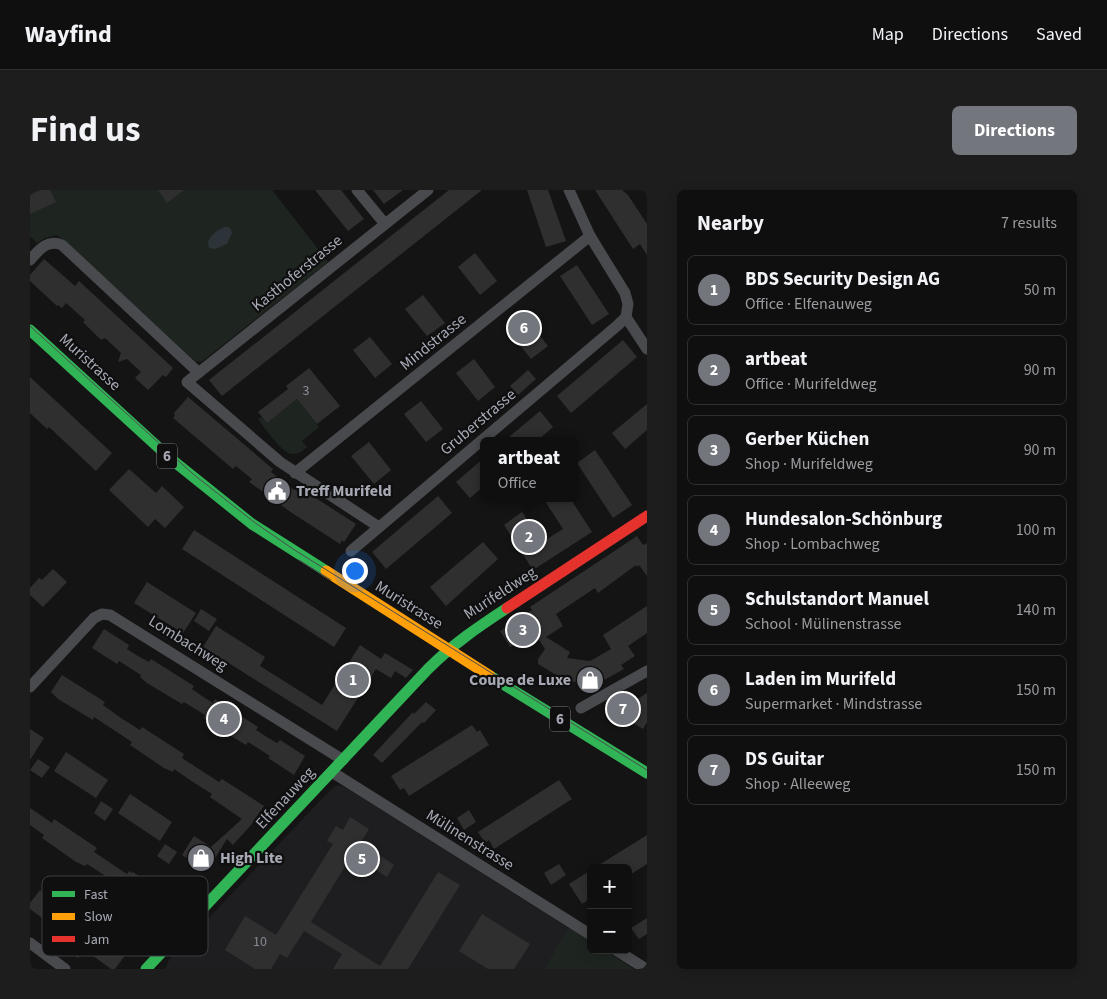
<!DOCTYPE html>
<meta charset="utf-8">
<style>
body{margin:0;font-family:"Source Sans 3",sans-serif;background:#1d1d1e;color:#f1f3f6}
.controls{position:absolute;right:15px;bottom:15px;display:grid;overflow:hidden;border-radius:8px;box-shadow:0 2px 12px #0003}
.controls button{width:45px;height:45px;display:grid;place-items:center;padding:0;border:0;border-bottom:1px solid #2f2f30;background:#0f0f10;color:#f1f3f6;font:25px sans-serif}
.you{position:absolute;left:324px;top:380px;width:18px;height:18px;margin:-12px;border:4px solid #fff;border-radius:50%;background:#1a73e8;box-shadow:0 0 0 8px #1a73e833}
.badge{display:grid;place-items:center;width:32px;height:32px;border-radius:50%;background:#74767d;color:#fff;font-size:16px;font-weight:700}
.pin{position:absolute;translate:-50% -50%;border:2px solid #fff;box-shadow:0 1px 5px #0006}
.popup{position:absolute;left:450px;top:247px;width:98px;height:65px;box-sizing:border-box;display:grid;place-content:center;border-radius:8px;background:#0f0f10;filter:drop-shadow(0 1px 4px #0005);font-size:16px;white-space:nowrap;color:#9b9c9f}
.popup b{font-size:19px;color:#f1f3f6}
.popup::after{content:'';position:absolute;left:50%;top:100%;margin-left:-10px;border:10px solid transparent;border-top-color:#0f0f10}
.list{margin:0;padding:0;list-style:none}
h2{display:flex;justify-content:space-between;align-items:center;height:65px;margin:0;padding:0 20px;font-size:21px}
h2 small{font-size:16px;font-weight:400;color:#9b9c9f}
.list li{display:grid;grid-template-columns:32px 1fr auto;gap:15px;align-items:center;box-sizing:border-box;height:70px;margin:0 10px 10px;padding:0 10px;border:1px solid #2f2f30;border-radius:8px}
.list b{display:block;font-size:19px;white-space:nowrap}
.list p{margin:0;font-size:16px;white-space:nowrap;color:#9b9c9f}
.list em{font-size:16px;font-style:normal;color:#9b9c9f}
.map{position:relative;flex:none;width:617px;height:779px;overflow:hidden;border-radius:8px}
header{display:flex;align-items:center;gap:30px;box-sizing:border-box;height:70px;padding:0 25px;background:#0f0f10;border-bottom:1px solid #2f2f30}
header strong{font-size:24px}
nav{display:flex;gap:28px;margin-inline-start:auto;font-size:18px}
.intro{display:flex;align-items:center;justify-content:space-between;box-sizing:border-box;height:120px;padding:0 30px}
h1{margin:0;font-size:35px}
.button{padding:12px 22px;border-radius:8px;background:#74767d;color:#fff;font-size:18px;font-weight:700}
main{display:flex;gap:30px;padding:0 30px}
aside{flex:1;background:#0f0f10;border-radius:8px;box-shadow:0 2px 12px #0003}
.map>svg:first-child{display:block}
.built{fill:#1e1e20}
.green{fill:#1e2520}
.water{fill:#2c3339}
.building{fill:#2f2f30}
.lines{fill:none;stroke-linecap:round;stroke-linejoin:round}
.street{stroke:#494a4d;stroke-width:11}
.fast{stroke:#30b455;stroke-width:11}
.slow{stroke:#ff9f0a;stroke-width:11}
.jam{stroke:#e5322d;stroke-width:11}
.tram{stroke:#4a4b4e;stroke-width:1}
.labels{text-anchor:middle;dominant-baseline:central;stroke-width:4.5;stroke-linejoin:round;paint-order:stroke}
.number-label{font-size:14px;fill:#898b94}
.shield{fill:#0f0f10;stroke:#797c84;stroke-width:1}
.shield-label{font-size:15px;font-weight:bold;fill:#a7aab5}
.street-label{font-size:16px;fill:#a7aab5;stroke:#0f0f10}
.poi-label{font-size:16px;font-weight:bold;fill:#a7aab5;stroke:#0f0f10;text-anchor:start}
.key{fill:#0f0f10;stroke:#3d3e42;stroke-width:1}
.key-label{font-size:14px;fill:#a7aab5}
</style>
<header>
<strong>Wayfind</strong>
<nav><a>Map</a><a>Directions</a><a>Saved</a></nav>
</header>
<div class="intro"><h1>Find us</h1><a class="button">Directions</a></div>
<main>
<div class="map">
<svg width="617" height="779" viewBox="0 0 617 779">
<rect width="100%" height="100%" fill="#141415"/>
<path class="built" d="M307 595 315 597 561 752V760H574L604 779H135L139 770 301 599Z"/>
<g class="green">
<path d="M4 0H242L298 72 175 169 171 172 165 171 27 45 15 48 7 53 0 46V2Z"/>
<path d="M267 209 289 237 272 251 277 257C272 261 269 264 262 264 252 263 235 238 228 229L232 227 237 233Z"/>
<path d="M539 738 561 752V760H574L601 777 600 779H514Z"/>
</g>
<path class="water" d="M198 37 201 39 202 43 197 54 185 59 179 58 178 52C181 44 190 37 198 37Z"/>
<g class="building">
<path d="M11 0H20L26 12 0 24V5Z"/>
<path d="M128 0H154L137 13Z"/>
<path d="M285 0H311L334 29 318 41Z"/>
<path d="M343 0H373L354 14Z"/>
<path d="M419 0H452L192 206 179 190Z"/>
<path d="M497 0H518L536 51 516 57Z"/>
<path d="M565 0H592L598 5 617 34V65L610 54 603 59Z"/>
<path d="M445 63 467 91 450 105 428 77Z"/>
<path d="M14 69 45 96 49 91 143 178 136 187 133 185 118 200 105 188 111 182 97 169 88 172 91 163 75 148 71 150 53 132 55 130 36 113 32 118 28 115 27 116 0 91V85Z"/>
<path d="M547 75 579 124 562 135 530 86Z"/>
<path d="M393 105 415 133 397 146 375 119Z"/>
<path d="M496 128 518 156 501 169 479 141Z"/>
<path d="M340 147 362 174 345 188 323 160Z"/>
<path d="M593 150 607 167 541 223 527 206Z"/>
<path d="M444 169 465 197 448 211 426 183Z"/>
<path d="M279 178 310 216 287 234 267 209 237 233 228 222 258 199 256 196Z"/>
<path d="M498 180 506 189 488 205 480 196Z"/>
<path d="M0 187 82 263 66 281 19 237 17 239 0 223Z"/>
<path d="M158 207 243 279 241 282 264 300 267 296 326 334 314 352 312 350 310 354 262 323 219 292 222 289 206 276 203 279 143 228 145 225 144 223Z"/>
<path d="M391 211 413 239 396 252 374 224Z"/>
<path d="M617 214V240L595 259 582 243Z"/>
<path d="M510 221 523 237 507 251H474Z"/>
<path d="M339 252 361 280 344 294 321 266Z"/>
<path d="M565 260 602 315 583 328 547 273Z"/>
<path d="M454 268V296L440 308 426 292Z"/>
<path d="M99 279 126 303 132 296 154 317 135 338 125 329 118 337 79 300Z"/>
<path d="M408 306 422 323 356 379 342 362Z"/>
<path d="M513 308H540L562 342 503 380 474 335 492 322 512 352 533 339Z"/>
<path d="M164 340 316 438 304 457 152 359Z"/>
<path d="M607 346 613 355 617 353V386L609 375 607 377 606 375 568 403 565 398 526 424 533 436 516 447 540 462 537 468 560 471 581 459 573 445 617 416V443L598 456 605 466 591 475 594 479 567 494 536 491 508 474V469L515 459 504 442 480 457 470 441 502 420 500 417Z"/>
<path d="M453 352 468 369 416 416 400 397Z"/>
<path d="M23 379 37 392 13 417 0 405V398L9 388 12 390Z"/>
<path d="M117 392 166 423 153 443 104 413Z"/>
<path d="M171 419 187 429 179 441 164 431Z"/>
<path d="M186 436 235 467 230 476 292 515 330 455 351 469 355 463 383 480 376 488 365 481 361 488 346 479 307 541 173 457Z"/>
<path d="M74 439 99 455 97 459 108 466 119 472 121 469 164 496 162 499 172 506 183 513 185 509 228 537 226 540 237 547 247 553 250 550 275 566 264 585 238 568 240 566 218 552 216 555 181 534 174 528 175 525 154 512 152 514 117 493 110 487 111 485 89 471 87 474 62 458Z"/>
<path d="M32 485 75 512 73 515 91 528 110 540 112 537 154 564 152 568 189 592 192 589 234 616 221 635 203 655 197 649 177 681 152 665 164 646 181 657 212 629 180 607 182 604 163 592 144 579 143 582 134 578 100 555 102 552 64 527 63 530 28 509 21 502Z"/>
<path d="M617 503V532L613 539 581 520 586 513 591 512 593 509 599 506 606 510Z"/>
<path d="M396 512 406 520 394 533 392 532 352 573 343 565 383 522 384 524Z"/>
<path d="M442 535 447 542 450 540 459 555 379 606 374 598 370 600 361 586Z"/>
<path d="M0 539 14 548 0 570Z"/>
<path d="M36 562 78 590 66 608 24 581Z"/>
<path d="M8 569 20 577 12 588 0 580Z"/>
<path d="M529 590 542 609 464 659 459 650 455 653 448 642Z"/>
<path d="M100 604 142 632 130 651 88 623Z"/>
<path d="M71 611 83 619 75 631 64 623Z"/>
<path d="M0 618 22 633 24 629 67 658 64 662 97 684 99 681 102 683 103 682 145 711 133 729 98 707 90 700 92 698 74 685 57 674 55 676 46 672 12 648 14 645 0 635Z"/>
<path d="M439 620 446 632 434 640 427 628Z"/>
<path d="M320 627 339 639 331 652 364 675 357 687 322 665 281 732 350 776 408 682 430 695 378 779H303L312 764 274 741 257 768 250 764 241 779H225L195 760 215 726 246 745 303 654 297 651 306 636 313 640Z"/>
<path d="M617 645V674L598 686V678H564Z"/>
<path d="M135 654 147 662 139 674 127 666Z"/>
<path d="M529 674 536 685 521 695 514 683Z"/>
<path d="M561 680V708L552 714 539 694Z"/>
<path d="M10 700 51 730 38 747 0 719V713Z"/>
<path d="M452 724 500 754 484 779H458L429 761Z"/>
<path d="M617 728V744L609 749 601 738Z"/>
<path d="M72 745 97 763 85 779H81L59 763Z"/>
<path d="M45 748 56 757 48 768 36 760Z"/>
</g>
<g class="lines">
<g class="street">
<path d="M327 0 355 34"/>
<path d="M539 0 560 46 595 103 598 114 596 127 617 159"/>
<path d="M0 70C9 60 17 49 32 55L168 182"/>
<path d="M265 283 560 46"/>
<path d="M349 337 250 272 157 192 398 0"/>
<path d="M321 361 588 135 596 127"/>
<path d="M0 497 64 428 72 424 80 425 313 570"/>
<path d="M551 518 617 481"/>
<path d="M302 582 561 745"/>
<path d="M0 753 35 779"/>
<path d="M586 760 616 779"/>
</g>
<g class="fast">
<path d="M0 140 141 269 222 334 296 381"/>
<path d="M460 486 617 583"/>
<path d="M116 779 398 479C423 454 448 437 477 418"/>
</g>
<path class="slow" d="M296 381 460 486"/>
<path class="jam" d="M477 418 617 326"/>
<g class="tram">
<path d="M0 136 163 284 224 332 263 359 617 580"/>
<path d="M269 370 301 390"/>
</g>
</g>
<defs>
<g id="civic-disc" transform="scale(1.4375)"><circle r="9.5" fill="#74767d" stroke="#0f0f10"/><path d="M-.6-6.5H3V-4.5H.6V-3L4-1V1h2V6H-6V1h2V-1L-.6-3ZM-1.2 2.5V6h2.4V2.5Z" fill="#fff"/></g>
<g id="shop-disc" transform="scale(1.4375)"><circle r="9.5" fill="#74767d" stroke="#0f0f10"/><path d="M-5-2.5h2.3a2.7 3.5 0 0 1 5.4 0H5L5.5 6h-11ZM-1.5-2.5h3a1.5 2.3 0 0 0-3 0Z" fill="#fff"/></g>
</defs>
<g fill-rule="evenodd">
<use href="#civic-disc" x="247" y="301"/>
<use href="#shop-disc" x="560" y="490"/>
<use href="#shop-disc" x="171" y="668"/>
</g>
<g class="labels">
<g class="number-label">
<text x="276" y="201">3</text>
<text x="230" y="752">10</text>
</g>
<g class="shield">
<rect x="127" y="253.5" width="20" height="25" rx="4"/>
<rect x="520" y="516.5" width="20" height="25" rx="4"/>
</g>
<g class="shield-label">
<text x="137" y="266">6</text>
<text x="530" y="529">6</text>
</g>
<g class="street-label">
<text transform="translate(267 83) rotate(-39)">Kasthoferstrasse</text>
<text transform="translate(403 152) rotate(-39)">Mindstrasse</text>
<text transform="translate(60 172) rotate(42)">Muristrasse</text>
<text transform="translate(448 232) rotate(-40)">Gruberstrasse</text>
<text transform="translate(470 403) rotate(-33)">Murifeldweg</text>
<text transform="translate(379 415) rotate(32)">Muristrasse</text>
<text transform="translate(158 453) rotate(32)">Lombachweg</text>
<text transform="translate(255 608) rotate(-47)">Elfenauweg</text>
<text transform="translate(440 650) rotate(32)">Mülinenstrasse</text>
</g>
<g class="poi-label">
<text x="266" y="301">Treff Murifeld</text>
<text x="541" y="490" text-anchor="end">Coupe de Luxe</text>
<text x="190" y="668">High Lite</text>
</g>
</g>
<rect x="12" y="686" width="166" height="80" rx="8" class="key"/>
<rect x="22" y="701" width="23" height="6" fill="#30b455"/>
<rect x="22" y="723" width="23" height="7" fill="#ff9f0a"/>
<rect x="22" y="746" width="23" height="6" fill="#e5322d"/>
<g class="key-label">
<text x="54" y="709">Fast</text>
<text x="54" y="731">Slow</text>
<text x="54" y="754">Jam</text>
</g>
</svg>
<div class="controls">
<button>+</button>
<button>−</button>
</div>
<div class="you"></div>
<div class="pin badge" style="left:323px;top:490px">1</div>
<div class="pin badge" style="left:499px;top:347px">2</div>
<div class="popup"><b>artbeat</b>Office</div>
<div class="pin badge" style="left:493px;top:440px">3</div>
<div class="pin badge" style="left:194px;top:529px">4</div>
<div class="pin badge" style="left:332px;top:669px">5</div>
<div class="pin badge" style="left:494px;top:138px">6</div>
<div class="pin badge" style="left:593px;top:519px">7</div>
</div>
<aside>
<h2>Nearby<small>7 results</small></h2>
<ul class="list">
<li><span class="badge">1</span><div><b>BDS Security Design AG</b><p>Office · Elfenauweg</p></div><em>50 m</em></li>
<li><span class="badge">2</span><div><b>artbeat</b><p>Office · Murifeldweg</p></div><em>90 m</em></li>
<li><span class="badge">3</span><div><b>Gerber Küchen</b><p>Shop · Murifeldweg</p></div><em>90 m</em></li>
<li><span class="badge">4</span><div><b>Hundesalon-Schönburg</b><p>Shop · Lombachweg</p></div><em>100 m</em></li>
<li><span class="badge">5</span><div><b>Schulstandort Manuel</b><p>School · Mülinenstrasse</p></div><em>140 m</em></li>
<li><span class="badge">6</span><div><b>Laden im Murifeld</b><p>Supermarket · Mindstrasse</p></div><em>150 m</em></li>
<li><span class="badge">7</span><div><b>DS Guitar</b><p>Shop · Alleeweg</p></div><em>150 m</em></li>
</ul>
</aside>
</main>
